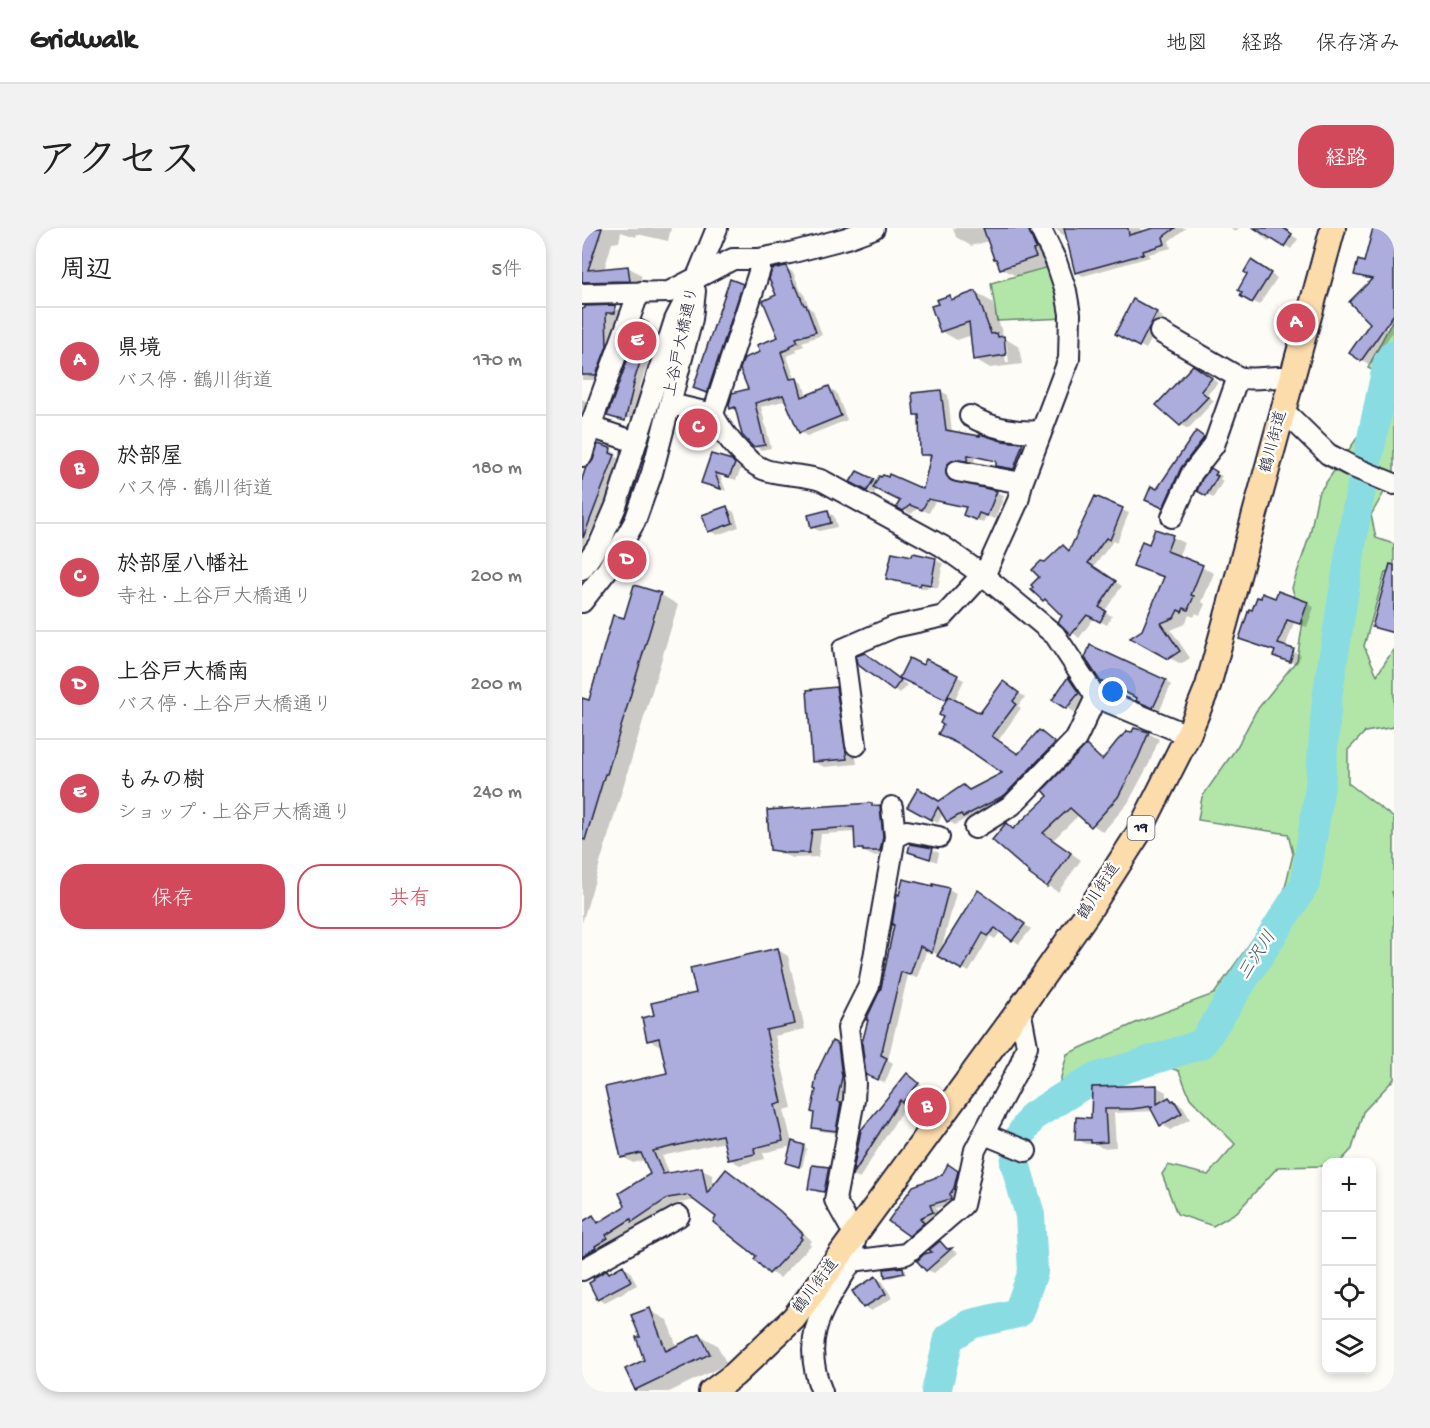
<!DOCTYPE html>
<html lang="ja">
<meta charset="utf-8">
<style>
body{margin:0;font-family:"Gochi Hand","Klee One",sans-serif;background:#f2f2f2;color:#222}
.controls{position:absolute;right:18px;bottom:18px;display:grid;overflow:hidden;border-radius:12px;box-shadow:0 3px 9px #0003}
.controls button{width:54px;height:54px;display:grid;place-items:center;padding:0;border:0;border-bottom:2px solid #e0e0e0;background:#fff;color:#222;font:30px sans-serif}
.you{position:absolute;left:531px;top:464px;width:21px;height:21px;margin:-15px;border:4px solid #fff;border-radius:50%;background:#1a73e8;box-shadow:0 0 0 9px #1a73e833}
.badge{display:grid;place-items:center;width:39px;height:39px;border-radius:50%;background:#d1495b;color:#fff;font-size:20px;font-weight:700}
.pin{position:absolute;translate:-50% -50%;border:3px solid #fff;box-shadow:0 2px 6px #0006}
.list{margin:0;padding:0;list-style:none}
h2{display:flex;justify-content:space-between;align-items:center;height:78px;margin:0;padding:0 24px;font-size:26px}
h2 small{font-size:20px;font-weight:400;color:#767676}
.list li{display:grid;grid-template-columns:39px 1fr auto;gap:18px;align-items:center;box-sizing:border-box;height:108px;padding:0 24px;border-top:2px solid #e0e0e0}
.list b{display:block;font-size:22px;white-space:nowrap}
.list p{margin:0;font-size:20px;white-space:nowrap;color:#767676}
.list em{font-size:20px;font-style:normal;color:#767676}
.actions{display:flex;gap:12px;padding:18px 24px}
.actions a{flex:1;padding:14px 0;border:2px solid #d1495b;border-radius:24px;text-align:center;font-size:21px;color:#d1495b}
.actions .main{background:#d1495b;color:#fff}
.icon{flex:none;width:33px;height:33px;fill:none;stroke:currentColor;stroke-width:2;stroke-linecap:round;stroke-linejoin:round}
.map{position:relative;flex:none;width:812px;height:1164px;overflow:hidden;border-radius:24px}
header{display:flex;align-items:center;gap:36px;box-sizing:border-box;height:84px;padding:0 30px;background:#fff;border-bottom:2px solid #e0e0e0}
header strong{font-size:28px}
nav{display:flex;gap:33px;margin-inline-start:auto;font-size:21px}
.intro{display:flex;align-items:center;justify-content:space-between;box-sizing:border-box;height:144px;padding:0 36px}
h1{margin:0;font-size:42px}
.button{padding:15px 27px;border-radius:24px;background:#d1495b;color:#fff;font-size:21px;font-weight:700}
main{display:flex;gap:36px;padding:0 36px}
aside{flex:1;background:#fff;border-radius:24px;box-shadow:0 3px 9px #0003}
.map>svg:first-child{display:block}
.green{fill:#b1e6a8;stroke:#6a8472;stroke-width:1.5}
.shadow{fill:#0003;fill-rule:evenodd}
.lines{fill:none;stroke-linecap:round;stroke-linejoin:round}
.river{stroke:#8adce3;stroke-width:30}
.building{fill:#acacdd;stroke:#22223b;stroke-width:1.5}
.minor-casing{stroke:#22223b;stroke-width:24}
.major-casing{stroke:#22223b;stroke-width:28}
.minor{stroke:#fdfcf7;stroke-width:20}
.major{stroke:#fddcac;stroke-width:24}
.labels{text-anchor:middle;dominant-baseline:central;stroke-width:5;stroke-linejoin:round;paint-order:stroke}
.shield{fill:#fdfcf7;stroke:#646373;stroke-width:1.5}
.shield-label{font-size:15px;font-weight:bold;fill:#22223b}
.street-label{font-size:16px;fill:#22223b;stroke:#fdfcf7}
.water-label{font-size:18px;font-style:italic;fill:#415a6d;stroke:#fdfcf7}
</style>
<header>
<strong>Gridwalk</strong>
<nav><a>地図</a><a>経路</a><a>保存済み</a></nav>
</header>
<div class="intro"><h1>アクセス</h1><a class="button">経路</a></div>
<main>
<aside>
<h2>周辺<small>5件</small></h2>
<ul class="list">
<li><span class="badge">A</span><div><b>県境</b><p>バス停 · 鶴川街道</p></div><em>170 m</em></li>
<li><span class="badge">B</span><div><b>於部屋</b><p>バス停 · 鶴川街道</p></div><em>180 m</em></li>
<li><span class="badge">C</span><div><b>於部屋八幡社</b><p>寺社 · 上谷戸大橋通り</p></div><em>200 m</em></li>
<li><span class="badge">D</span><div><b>上谷戸大橋南</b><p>バス停 · 上谷戸大橋通り</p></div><em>200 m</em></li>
<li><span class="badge">E</span><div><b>もみの樹</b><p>ショップ · 上谷戸大橋通り</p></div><em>240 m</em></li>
</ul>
<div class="actions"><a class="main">保存</a><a>共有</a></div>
</aside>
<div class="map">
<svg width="812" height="1164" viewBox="0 0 812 1164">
<rect width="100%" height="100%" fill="#fdfcf7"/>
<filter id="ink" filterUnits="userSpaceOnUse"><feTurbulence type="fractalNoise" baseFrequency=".0167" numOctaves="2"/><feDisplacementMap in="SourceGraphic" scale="12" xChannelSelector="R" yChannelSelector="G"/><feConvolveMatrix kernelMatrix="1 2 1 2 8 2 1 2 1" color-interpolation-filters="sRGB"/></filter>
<g filter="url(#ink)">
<g class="green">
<path d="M473 37 483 90 415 93 409 55Z"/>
<path d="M812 89V154L786 140Z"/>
<path d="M812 157V247L789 287 794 310 812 316V344L803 345 782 418 795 447 811 422 812 424V499L783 504 766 522V555L812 590V663L810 664 812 671V851L781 884 770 921 758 934H744V938L696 939 655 984 631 998 595 986 580 946 586 937 626 947 653 916 608 870 597 843 550 827 477 857 485 826 556 794 632 766 701 668 711 626 706 606 616 592 620 569 655 519 674 483 715 432 721 393 710 360 728 306 736 266Z"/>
</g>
<g class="shadow">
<path d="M0 0H89L86 13 55 6 54 9 39 4 37 14 30 15 22 42 46 39 59 47 60 60 0 59Z"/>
<path d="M371 0H434L448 13 463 21 468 37 434 48 419 40 407 13 389 18 374 9Z"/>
<path d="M472 0H558L560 5 577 0H604L587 13 589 20 567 26 568 29 501 48 494 44 485 6 481 7Z"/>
<path d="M647 0H657L653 4Z"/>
<path d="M671 0H699L716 11 709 21 691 10 687 14Z"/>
<path d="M792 0H812V79L803 100 805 101 812 86V102L788 137 769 125 790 95V52L774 46 783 36Z"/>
<path d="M670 34 695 50 677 77 660 67Z"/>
<path d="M204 40 211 44 219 63 221 64 228 81 231 82 240 107 220 114 222 118 214 121 215 124 205 128 213 151 221 155 225 169 247 160 254 164 265 192 225 208 218 204 205 172 179 179 189 220 179 222 172 218 156 184 149 180 168 162 180 124 198 110 196 68Z"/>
<path d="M160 57 167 61 132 168 119 164 112 160Z"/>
<path d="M394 65 410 74 422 110 437 119 440 136 408 140 393 131 390 107 375 112 359 103 368 69 373 72ZM421 110 424 113 427 135H424Z"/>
<path d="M552 73 581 89 564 121 535 105Z"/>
<path d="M32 79 43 85V90H34V124L24 152H0V99Z"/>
<path d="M66 96 73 100 76 105 57 161 59 162 51 190 33 191 27 187Z"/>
<path d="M619 143 636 155 625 167 632 173 606 201 599 197Z"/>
<path d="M359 163 366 167 370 205 440 217 447 221 439 244 422 241 415 237 416 234 393 229 392 236 379 235 372 239 370 251 372 255 415 264 422 268 413 291 404 288 401 295 390 290 385 281 353 273 347 285 336 280 329 286 316 279 319 273 295 260 292 266 270 254 276 244 296 255 342 264 349 230 339 226 338 189 334 186Z"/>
<path d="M0 171 9 176V187H0Z"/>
<path d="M620 208 627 213 587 282 570 275 576 262Z"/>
<path d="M28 222 35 226 34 229 39 232 17 290 0 319V273L15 254Z"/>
<path d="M129 228 149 234 159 241 154 252 138 247 144 263 121 254Z"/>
<path d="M629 242 640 248 638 251 641 253 631 270 617 262Z"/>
<path d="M513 270 547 285 535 314 531 313 511 340 540 358 522 384 530 388 525 397 512 390 497 410 478 394 482 388 462 372 459 349 463 336 481 318 489 323Z"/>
<path d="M145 280 152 284 157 299 135 307 128 303Z"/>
<path d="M245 284 252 288 255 299 237 303 230 299Z"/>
<path d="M590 309 602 315 596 329 632 345 620 374 623 376 618 387 614 385 612 389 607 387 603 396 589 402 608 430 599 436 561 416V403L584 351 553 337 568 317Z"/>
<path d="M332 327 354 332 361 336 356 360 346 358 345 361 313 354 306 350 331 330Z"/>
<path d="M78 366 96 377 0 695V471L9 474Z"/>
<path d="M694 372 725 375 732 379 725 399 712 395 703 420 719 427 715 436 700 431 694 424 658 410 671 384Z"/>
<path d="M290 431 325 457 318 465 311 461Z"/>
<path d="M344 433 382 452 372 473 398 486 428 459 443 469 436 478 439 480 416 513 437 528 458 504 479 520 430 571 389 592 385 590 373 597 366 593 361 585 356 595 327 579 358 574 389 563 423 545 363 496 366 472 326 453 342 439Z"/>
<path d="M486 451 493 455 503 469 492 484 472 472Z"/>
<path d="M583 453 589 457 578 482 562 475Z"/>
<path d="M254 461 265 467 275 536 242 539 231 533Z"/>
<path d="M566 505 577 511 567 536 546 575 521 604 497 587 471 612 499 632 476 664 466 658 432 602 468 568 504 519 522 532Z"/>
<path d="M290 576 307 584V627L291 628 274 620V604L239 606 236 629 211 630 199 626 189 621 187 583Z"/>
<path d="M329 618 351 622 357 625 355 634 328 623Z"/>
<path d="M352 657 374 665 359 723 403 668 449 701 437 716 419 703 413 711 408 708 387 744 345 721 335 750 326 747 306 832 311 835 303 855 286 846 281 815Z"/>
<path d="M196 722 206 728 223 801 193 808 210 880 202 882 210 915 225 920 220 939 209 936 210 918 181 925 183 931 158 937 147 931 143 914 80 928 88 946 120 941 130 947 132 958 144 943 154 948 208 991 230 1013 227 1016 229 1017 198 1050 188 1044 176 1028 136 989 115 972 97 975 62 999 59 997 0 1035V993L11 989 20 994 45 978 70 947 63 932 51 935 41 929 87 846 80 817H77L66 812 74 788Z"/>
<path d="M251 815 263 821 267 853 261 906 238 903 231 899Z"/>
<path d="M332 851 342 860 328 877 325 875 277 951 271 947 280 902Z"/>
<path d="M575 859 584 864V872L587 870 601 878 608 891 588 902 580 896 572 883 532 885 534 919 520 920 514 916H504L495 911 511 891V861Z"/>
<path d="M246 941 253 945 249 967 235 964 228 960Z"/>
<path d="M374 942 382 949 375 975 354 980 357 988 343 994 348 999 334 1011 327 1007 361 948Z"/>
<path d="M358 1015 376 1025 352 1045 345 1042Z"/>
<path d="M41 1039 48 1043 55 1057 23 1074 16 1070 25 1044 28 1045Z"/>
<path d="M320 1040 324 1042V1046L308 1050 305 1048Z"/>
<path d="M294 1050 301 1054 310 1070 289 1083 282 1079Z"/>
<path d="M67 1082 85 1092 95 1119 118 1107 135 1117 145 1136 87 1164H58L54 1161 64 1132 60 1110Z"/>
</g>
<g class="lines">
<path class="river" d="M354 1164 367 1110 389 1096 436 1085 451 1044 448 987 433 935 439 906 451 888 510 851 620 816 723 656 738 558 745 470 775 281 806 134 812 126"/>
</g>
<g class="building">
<path d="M0 0H20L6 42 46 38 48 53 0 54Z"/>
<path d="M401 0H446L454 21 451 22 454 29 418 41 414 31H412Z"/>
<path d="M482 0H546L547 7 572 0H593L581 9 583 16 561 23 562 26 493 45Z"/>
<path d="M672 0H701L710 6 702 19Z"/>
<path d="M791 0H812V86L779 133 767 125 788 95 767 74 790 51 772 47 776 32 782 34Z"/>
<path d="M669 32 689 45 670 75 658 68 660 65 656 62 665 46 662 44Z"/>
<path d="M204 38 213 59 214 58 222 77H224L234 104 214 110 216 114 208 118 209 120 199 124 208 151 215 150 220 169 247 158 259 188 217 205 201 167 173 175 183 217 171 219 160 207 153 179 148 181 147 177 150 165 166 161 158 141 162 130 178 124 175 117 196 109 181 73 194 67 187 51 190 41Z"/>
<path d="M148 51 161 56 125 165 111 160Z"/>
<path d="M394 63 409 106 415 105 416 109 422 108 424 127 391 132 387 94 358 104 349 78 356 76 354 72 368 67 369 72Z"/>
<path d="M551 71 575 84 557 119 533 106Z"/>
<path d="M33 77V85H24L25 118 14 147H0V81L3 80V78Z"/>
<path d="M60 92 66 95 69 101 51 156H52L43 193 25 188Z"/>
<path d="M611 137 630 150 619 163 626 169 598 198 574 177Z"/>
<path d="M359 162 364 202 398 208V206L420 213 441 215 432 241 414 238V233L386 227 385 233 372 232 366 236 364 246 368 252 415 263 405 288 397 285 394 292 381 287 384 279 346 271 340 282 328 277 321 283 314 279 318 273 291 260 297 248 299 249 301 247 306 249 307 246 341 261 349 227H338L337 187H332L330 165Z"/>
<path d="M614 203 622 209 621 211 599 240 581 280 563 272 569 258 575 261Z"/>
<path d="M16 216 29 220 28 225 33 227 1 310 0 251 4 239 11 232Z"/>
<path d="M129 226 150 232 153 236 147 249 133 245 139 261 119 255Z"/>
<path d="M629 240 635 244 633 247 636 248 624 268 615 263 620 251Z"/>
<path d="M275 243 292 251 285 263 268 254Z"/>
<path d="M513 268 541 280 528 312 524 310 506 335 534 353 517 379 524 383 518 394 505 387 489 407 476 394 480 388 463 371 461 373 449 362 451 359 449 357 457 349 450 342 459 333 463 334 481 317 487 323Z"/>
<path d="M145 278 151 295 126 304 120 287Z"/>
<path d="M246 282 249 295 229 300 226 287Z"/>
<path d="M573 301 591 307 585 323 621 337 609 367 612 368 606 382 602 380 600 384 596 382 592 390 579 395 598 423 586 431 548 410 560 402 582 349 551 338 560 313 567 316Z"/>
<path d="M310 324 330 328 331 325 354 330 349 357 339 355 338 358 304 351Z"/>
<path d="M808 336 812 337V405L790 399Z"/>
<path d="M52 357 79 365 25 546H23L3 612 0 611V470L7 472 31 387 42 390Z"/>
<path d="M696 363 726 374 718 396 705 392 696 416 712 421 708 434 691 428 693 423 657 411 667 381 670 382 675 369 679 370 680 365 693 370Z"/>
<path d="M508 417 584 452 571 480 554 473 555 470 518 453 503 430Z"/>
<path d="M283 425 319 452 311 463 275 436 274 428Z"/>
<path d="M327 430 341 437 344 431 376 447 364 472 317 450Z"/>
<path d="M486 449 497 465 484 481 470 472Z"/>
<path d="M421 453 437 465 431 473 434 476 410 508 436 526 457 502 473 515 423 567 381 589 379 586 365 594 356 579 349 592 325 579 336 560 357 573 381 557 387 562 420 545 382 519 356 506 361 497 358 495 361 489 357 487 366 468 398 485Z"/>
<path d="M254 459 265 531 230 534 225 462Z"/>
<path d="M552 500 567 504 556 530 536 569 509 599 488 580 461 605 489 625 465 659 447 646 448 645 410 612 424 595 431 601 466 568 461 562 504 517 520 532 535 513 545 503 550 504Z"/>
<path d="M290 575V578L298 577 301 609 298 623H281V621H273L272 599 230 602 227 625H201V624L188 622 185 582Z"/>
<path d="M328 616 351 620 348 631 326 624Z"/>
<path d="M321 651 351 658V656L367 660 350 725 338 718 328 747 319 744 299 827 305 830 296 852 284 847 280 815 286 792H284L299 760 312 697H310L315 666 317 667Z"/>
<path d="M396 662 443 696 430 713 413 700 405 708 401 705 380 742 355 728Z"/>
<path d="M196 720 213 796 184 802 200 875 193 877 201 913 172 920 173 926 146 932 140 907 71 923 81 946 120 939 125 965 144 941 198 983 221 1006 218 1009 220 1011 187 1046 172 1031 174 1028 131 994 134 989 105 967 86 970 50 994 49 991 24 1007 26 1010 13 1018 14 1020 0 1028V994L11 987 16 995 43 978 37 965 68 946 59 925 39 930 23 859 85 845 77 810 65 813 60 790 72 787 69 775 114 765 108 740Z"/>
<path d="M250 813 256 816 260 849 255 873 259 874 254 903 230 900 232 885 229 884 234 862 232 861 235 844Z"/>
<path d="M325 845 337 855 320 875 318 872 270 948 279 902Z"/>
<path d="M575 857V876L587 869 590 873 592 872 600 885 578 898 568 879 571 878 550 881H523L525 914 509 915V912H493L494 889 509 890 510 859Z"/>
<path d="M210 913 222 917 217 939 204 935Z"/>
<path d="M366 936 376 943 372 960 368 966 369 971 348 977 351 984 338 990 342 995 327 1008 306 993 331 958 360 947Z"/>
<path d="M230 937 247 939 242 964 226 961Z"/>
<path d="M358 1013 365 1021 370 1020 344 1043 335 1033 342 1026 350 1024 347 1022Z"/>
<path d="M41 1037 49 1053 15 1071 7 1055 12 1052 11 1050 25 1042 27 1045Z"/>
<path d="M321 1039 322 1045 303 1049 302 1041Z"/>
<path d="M294 1048 304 1066 281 1080 270 1063Z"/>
<path d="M68 1080 84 1123 118 1106 128 1126 53 1162 43 1141 62 1132 54 1109H58L49 1087Z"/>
</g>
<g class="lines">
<g class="minor-casing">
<g id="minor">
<path d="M0 66 87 64 151 31H177L208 25 265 10 292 0"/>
<path d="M578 104 656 149C674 154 692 146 711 150"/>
<path d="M88 176 131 186 178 41 177 31"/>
<path d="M702 183 746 226 771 239 812 256"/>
<path d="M131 186C140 204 162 233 181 241 188 244 196 245 204 246 216 248 229 248 241 253L360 318 402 348 436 273 440 255 487 131 488 86 484 63 474 33 458 0"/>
<path d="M388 188C408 200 436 205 459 203"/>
<path d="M0 200 8 199 54 214"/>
<path d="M0 228 8 199 54 72 60 64"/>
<path d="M375 243 440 255"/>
<path d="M590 289 610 245 632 217 656 149"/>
<path d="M0 341 19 313 34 278 93 92 115 49 135 0"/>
<path d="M402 348 473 407 514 469 606 507"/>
<path d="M0 374 25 342 53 293 70 245 110 91 113 63"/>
<path d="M274 517 261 421 312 399 362 388 400 347"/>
<path d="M393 600 430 577 494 511 514 469"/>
<path d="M313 609 325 603 357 609"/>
<path d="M402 906 444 923"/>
<path d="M270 1033 324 1026 381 977 393 922 438 837 445 818 438 781"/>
<path d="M0 1042 97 988"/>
<path d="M240 1164C217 1108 242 1079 270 1033L269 1026 275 1007 267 997 253 972 272 872 273 855 266 800 287 758 313 609 310 579"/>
</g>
</g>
<g class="major-casing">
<path id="major" d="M129 1164 152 1147 212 1090 438 781 504 687 556 606 606 507 626 458 751 0"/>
</g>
<use href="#minor" class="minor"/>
<use href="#major" class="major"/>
</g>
</g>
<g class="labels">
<rect class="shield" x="545.5" y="588" width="27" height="24" rx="4.5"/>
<g class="shield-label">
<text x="559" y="600">19</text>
</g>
<g class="street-label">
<text transform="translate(101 114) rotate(-78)">上谷戸大橋通り</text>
<text transform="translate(693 214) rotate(-75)">鶴川街道</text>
<text transform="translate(518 664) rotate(-57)">鶴川街道</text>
<text transform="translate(235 1059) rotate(-53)">鶴川街道</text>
</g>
<g class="water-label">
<text transform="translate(676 728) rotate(-57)">三沢川</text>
</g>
</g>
</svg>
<div class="controls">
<button>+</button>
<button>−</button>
<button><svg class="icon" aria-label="locate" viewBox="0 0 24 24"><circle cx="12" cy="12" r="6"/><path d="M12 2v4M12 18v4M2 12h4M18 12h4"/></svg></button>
<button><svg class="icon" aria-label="layers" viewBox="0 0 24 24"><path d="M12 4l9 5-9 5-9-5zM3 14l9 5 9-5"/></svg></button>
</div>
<div class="you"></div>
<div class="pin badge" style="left:714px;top:95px">A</div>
<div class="pin badge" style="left:345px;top:879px">B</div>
<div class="pin badge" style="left:116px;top:200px">C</div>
<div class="pin badge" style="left:45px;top:332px">D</div>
<div class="pin badge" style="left:55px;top:113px">E</div>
</div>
</main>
